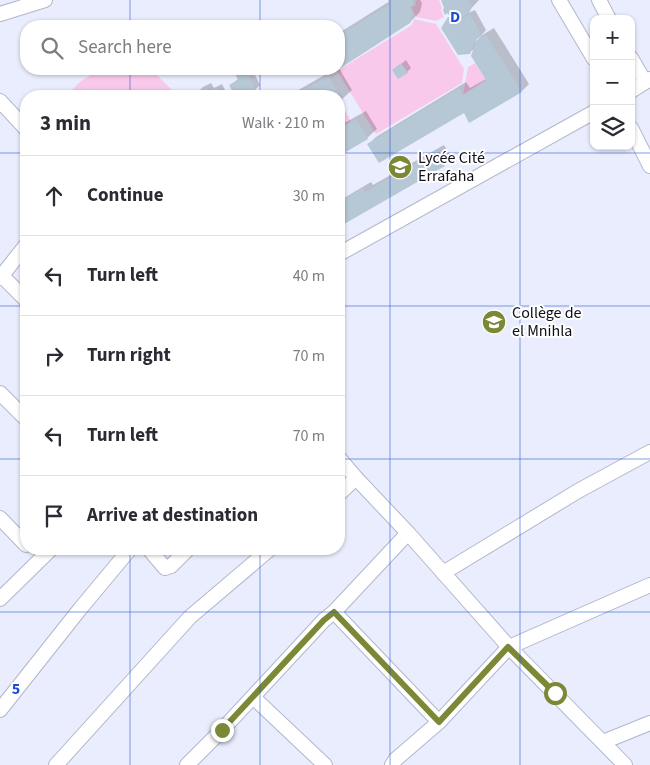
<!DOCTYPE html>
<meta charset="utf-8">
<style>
body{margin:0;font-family:"Source Sans 3",sans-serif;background:#f7f7f7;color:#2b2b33}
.controls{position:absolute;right:15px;top:15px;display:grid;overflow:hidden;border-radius:10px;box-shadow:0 1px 4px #0004}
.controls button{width:45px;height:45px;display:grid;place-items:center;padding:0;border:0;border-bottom:1px solid #e1e1e2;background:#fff;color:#2b2b33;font:25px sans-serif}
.stop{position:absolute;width:15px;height:15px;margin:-11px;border:4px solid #7b8836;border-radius:50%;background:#fff}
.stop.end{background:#7b8836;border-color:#fff;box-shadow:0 1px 5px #0008}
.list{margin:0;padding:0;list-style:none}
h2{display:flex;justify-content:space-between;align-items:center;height:65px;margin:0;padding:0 20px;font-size:21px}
h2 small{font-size:16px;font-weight:400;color:#7c7c81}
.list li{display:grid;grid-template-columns:32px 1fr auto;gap:15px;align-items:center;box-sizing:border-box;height:80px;padding:0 20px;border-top:1px solid #e1e1e2}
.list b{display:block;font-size:19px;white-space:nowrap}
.list em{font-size:16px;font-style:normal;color:#7c7c81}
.icon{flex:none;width:28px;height:28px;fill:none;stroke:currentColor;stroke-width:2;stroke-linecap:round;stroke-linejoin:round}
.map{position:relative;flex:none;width:650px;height:765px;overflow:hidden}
.search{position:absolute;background:#fff;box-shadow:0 1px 4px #0004;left:20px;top:20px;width:325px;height:55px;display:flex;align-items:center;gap:12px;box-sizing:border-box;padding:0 18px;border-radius:20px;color:#7c7c81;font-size:19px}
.panel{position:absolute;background:#fff;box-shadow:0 1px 4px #0004;left:20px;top:90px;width:325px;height:465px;border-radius:20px}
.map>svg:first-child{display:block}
.green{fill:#f9c9eb}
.shadow{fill:#0003}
.building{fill:#b6c7d5}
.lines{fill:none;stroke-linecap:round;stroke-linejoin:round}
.minor-casing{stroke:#b2b7ca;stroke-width:16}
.minor{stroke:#fff;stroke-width:14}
.route{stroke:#7b8836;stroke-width:6}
.grid{fill:none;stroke:#1d4ed8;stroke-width:1;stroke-opacity:0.55}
.labels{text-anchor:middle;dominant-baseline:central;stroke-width:4;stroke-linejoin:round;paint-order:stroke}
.poi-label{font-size:16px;fill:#0e1016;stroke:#fff;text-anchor:start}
.grid-label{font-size:16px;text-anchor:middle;font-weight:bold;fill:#1d4ed8;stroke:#fff;stroke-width:4;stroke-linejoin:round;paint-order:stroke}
</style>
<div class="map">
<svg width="650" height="765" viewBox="0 0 650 765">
<rect width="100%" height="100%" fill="#e9edfd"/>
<g class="green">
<path d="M417 0H439L442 8 441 10 444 17 436 21 416 17 411 7 416 5 415 2Z"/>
<path d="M414 19 436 24 464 69 462 83 376 134 337 71 412 25Z"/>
<path d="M475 63 486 80 463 95 468 67Z"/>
<path d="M101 69H148L152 70 178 96H66L81 81Z"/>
<path d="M340 102 351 121 339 129V103Z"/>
</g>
<g class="shadow">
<path d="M390 0H420L422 3 420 12 410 22 339 68V33L390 1Z"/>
<path d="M442 0H479L466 14 475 10 486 30 482 35 478 37 475 42 484 34 494 28 529 84 522 91 470 122 464 112 369 144 376 137 466 82 470 88 486 79 475 48 469 53 449 18 452 15 446 8Z"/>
<path d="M406 60 411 68 407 72 394 70Z"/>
<path d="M339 68 352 90 339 102V96H288L328 73 325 69Z"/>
<path d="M238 69H252L260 85 255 90 245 91 231 85 239 78 235 71Z"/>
<path d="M211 83 214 88 222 84 228 96H201L198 92 203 87Z"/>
<path d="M366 111 377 129 367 138 339 155V126Z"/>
<path d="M444 145 452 158 445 165 339 226V201L371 182 373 185Z"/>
</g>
<g class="building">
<path d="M388 0H413L414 4 410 7 413 13 410 23 328 76 323 69H339V35L390 4Z"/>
<path d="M441 0H468L472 7 469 13 459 19 449 15 447 13 445 15 443 10 444 8Z"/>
<path d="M470 14 482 36 475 40 470 54 458 55 441 28 448 17 458 21Z"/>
<path d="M486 35 522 92 469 123 464 113 379 163 367 144 459 88 463 95 486 80 471 56 476 41Z"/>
<path d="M401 63 408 73 398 79 392 70Z"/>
<path d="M239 69H246L256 91 246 96 244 92 235 96 229 85 238 80 234 71Z"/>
<path d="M328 76 343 101 339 103V96H292Z"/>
<path d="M206 87 209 92 217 87 221 96H199L197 92Z"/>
<path d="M356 119 368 139 339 156V129Z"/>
<path d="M436 151 445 166 339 227V202L363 188 365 192Z"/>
</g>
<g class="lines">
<g class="minor-casing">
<g id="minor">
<path d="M559 0 594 59"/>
<path d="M599 0 609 19"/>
<path d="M0 14 45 0"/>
<path d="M631 58 645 82"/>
<path d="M631 91 650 79"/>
<path d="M0 101 26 129"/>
<path d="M631 128 650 166"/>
<path d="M339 254 594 112"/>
<path d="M0 274 26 300"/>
<path d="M0 278 26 245"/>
<path d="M0 393 26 419"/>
<path d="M339 458 356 478 408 533 509 647 625 765"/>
<path d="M339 494 356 478"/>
<path d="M0 518 26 545"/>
<path d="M149 549 165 568 171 566 188 549"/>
<path d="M443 573 578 491 650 452"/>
<path d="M0 599 51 549"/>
<path d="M334 612 439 722"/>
<path d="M253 697 325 765"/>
<path d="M0 710 80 609 130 549"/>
<path d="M603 742 650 723"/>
<path d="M56 765 190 617 270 549"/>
<path d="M187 765 222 730 324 620 334 612 408 533"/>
<path d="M392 765 395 760 439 722 509 647 650 585"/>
</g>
</g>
<use href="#minor" class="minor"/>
</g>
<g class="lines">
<path class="route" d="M222 730 324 620 334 612 439 722 508 647 555 693"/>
</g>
<path class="grid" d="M130 0V26M260 0V26M390 0V765M520 0V765M130 69V96M260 69V96M0 153H26M339 153H650M0 306H26M339 306H650M0 459H26M339 459H650M130 549V765M260 549V765M0 612H650"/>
<defs>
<g id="school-disc" transform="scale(1.25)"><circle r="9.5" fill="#7b8836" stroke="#fff"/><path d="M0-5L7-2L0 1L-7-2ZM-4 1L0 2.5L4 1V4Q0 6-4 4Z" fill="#fff"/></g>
</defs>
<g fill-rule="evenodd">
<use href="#school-disc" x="400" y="167"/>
<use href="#school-disc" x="494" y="322"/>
</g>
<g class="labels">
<g class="poi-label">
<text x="418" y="158">Lycée Cité<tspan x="418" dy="18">Errafaha</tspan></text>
<text x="512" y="313">Collège de<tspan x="512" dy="18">el Mnihla</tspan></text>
</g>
</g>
<g class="grid-label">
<text x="455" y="22">D</text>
<text x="16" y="694">5</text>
</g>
</svg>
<div class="controls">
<button>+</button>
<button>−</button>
<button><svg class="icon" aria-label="layers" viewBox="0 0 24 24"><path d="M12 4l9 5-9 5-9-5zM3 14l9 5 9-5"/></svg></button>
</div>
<div class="stop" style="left:555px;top:693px"></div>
<div class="stop end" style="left:222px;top:730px"></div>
<div class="search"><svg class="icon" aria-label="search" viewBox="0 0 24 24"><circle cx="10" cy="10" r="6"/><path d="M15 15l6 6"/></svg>Search here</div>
<section class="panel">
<h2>3 min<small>Walk · 210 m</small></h2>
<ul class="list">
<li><svg class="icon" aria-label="ahead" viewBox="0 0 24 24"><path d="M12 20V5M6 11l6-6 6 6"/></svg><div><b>Continue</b></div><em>30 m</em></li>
<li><svg class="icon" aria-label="left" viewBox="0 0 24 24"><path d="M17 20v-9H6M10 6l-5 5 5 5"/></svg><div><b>Turn left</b></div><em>40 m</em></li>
<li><svg class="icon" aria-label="right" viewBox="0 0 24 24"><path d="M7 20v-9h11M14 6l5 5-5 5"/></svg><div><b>Turn right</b></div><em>70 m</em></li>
<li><svg class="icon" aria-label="left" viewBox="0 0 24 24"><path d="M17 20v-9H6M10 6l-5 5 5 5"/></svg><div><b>Turn left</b></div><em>70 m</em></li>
<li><svg class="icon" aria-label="arrive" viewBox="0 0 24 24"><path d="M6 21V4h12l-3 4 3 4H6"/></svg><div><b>Arrive at destination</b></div></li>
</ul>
</section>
</div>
